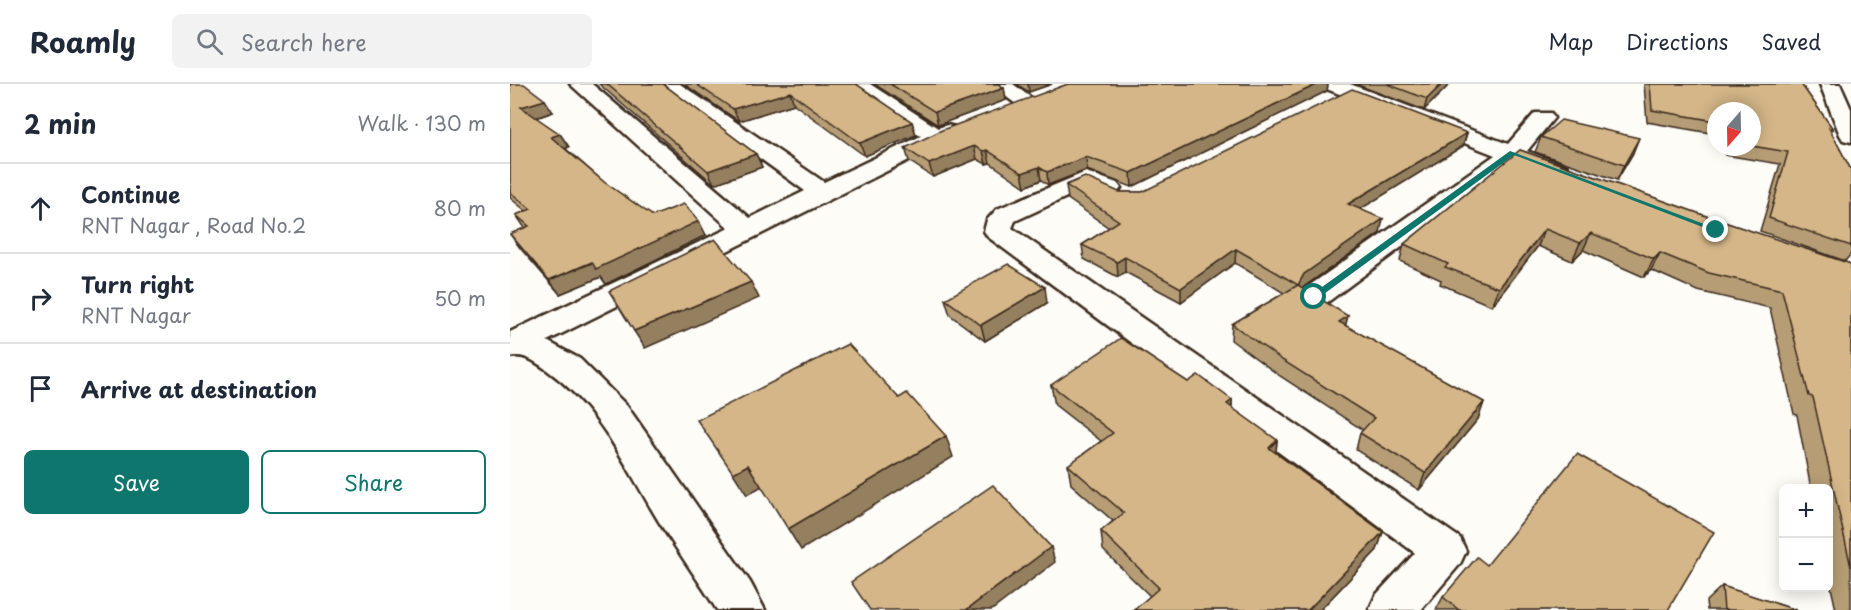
<!DOCTYPE html>
<meta charset="utf-8">
<style>
body{margin:0;font-family:"Playpen Sans",sans-serif;background:#f2f2f3;color:#1f2937}
.controls{position:absolute;right:18px;bottom:18px;display:grid;overflow:hidden;border-radius:9px;box-shadow:0 3px 15px #0003}
.controls button{width:54px;height:54px;display:grid;place-items:center;padding:0;border:0;border-bottom:2px solid #e0e1e3;background:#fff;color:#1f2937;font:30px sans-serif}
.compass{position:absolute;left:1197px;top:18px;width:54px;height:54px;border-radius:50%;background:#fff;box-shadow:0 3px 15px #0003;rotate:200deg}
.stop{position:absolute;width:18px;height:18px;margin:-14px;border:4px solid #0f766e;border-radius:50%;background:#fff}
.stop.end{background:#0f766e;border-color:#fff;box-shadow:0 2px 6px #0008}
.list{margin:0;padding:0;list-style:none}
h2{display:flex;justify-content:space-between;align-items:center;height:78px;margin:0;padding:0 24px;font-size:26px}
h2 small{font-size:20px;font-weight:400;color:#747a83}
.list li{display:grid;grid-template-columns:39px 1fr auto;gap:18px;align-items:center;box-sizing:border-box;height:90px;padding:0 24px;border-top:2px solid #e0e1e3}
.list b{display:block;font-size:22px;white-space:nowrap}
.list p{margin:0;font-size:20px;white-space:nowrap;color:#747a83}
.list em{font-size:20px;font-style:normal;color:#747a83}
.actions{display:flex;gap:12px;padding:18px 24px}
.actions a{flex:1;padding:14px 0;border:2px solid #0f766e;border-radius:9px;text-align:center;font-size:21px;color:#0f766e}
.actions .main{background:#0f766e;color:#fff}
.icon{flex:none;width:33px;height:33px;fill:none;stroke:currentColor;stroke-width:2;stroke-linecap:round;stroke-linejoin:round}
.map{position:relative;flex:none;width:1341px;height:526px;overflow:hidden}
header{display:flex;align-items:center;gap:36px;box-sizing:border-box;height:84px;padding:0 30px;background:#fff;border-bottom:2px solid #e0e1e3}
header strong{font-size:28px}
nav{display:flex;gap:33px;margin-inline-start:auto;font-size:21px}
.search{width:420px;height:54px;background:#f2f2f3;display:flex;align-items:center;gap:15px;box-sizing:border-box;padding:0 21px;border-radius:9px;color:#747a83;font-size:22px}
main{display:flex}
aside{flex:1;background:#fff}
.map>svg:first-child{display:block}
.lines{fill:none;stroke-linecap:round;stroke-linejoin:round}
.minor-casing{stroke:#3b2a1e;stroke-width:5}
.trunk-casing{stroke:#3b2a1e;stroke-width:5}
.minor{fill:#fdfcf7;fill-rule:evenodd}
.trunk{fill:#fdfcf7;fill-rule:evenodd}
.wall{fill:#b69d75;stroke:#3b2a1e;stroke-width:1.5}
.shaded-wall{fill:#947f5f;stroke:#3b2a1e;stroke-width:1.5}
.building{fill:#d4b688;stroke:#3b2a1e;stroke-width:1.5}
.route{fill:#0f766e}
</style>
<header>
<strong>Roamly</strong>
<div class="search"><svg class="icon" aria-label="search" viewBox="0 0 24 24"><circle cx="10" cy="10" r="6"/><path d="M15 15l6 6"/></svg>Search here</div>
<nav><a>Map</a><a>Directions</a><a>Saved</a></nav>
</header>
<main>
<aside>
<h2>2 min<small>Walk · 130 m</small></h2>
<ul class="list">
<li><svg class="icon" aria-label="ahead" viewBox="0 0 24 24"><path d="M12 20V5M6 11l6-6 6 6"/></svg><div><b>Continue</b><p>RNT Nagar , Road No.2</p></div><em>80 m</em></li>
<li><svg class="icon" aria-label="right" viewBox="0 0 24 24"><path d="M7 20v-9h11M14 6l5 5-5 5"/></svg><div><b>Turn right</b><p>RNT Nagar</p></div><em>50 m</em></li>
<li><svg class="icon" aria-label="arrive" viewBox="0 0 24 24"><path d="M6 21V4h12l-3 4 3 4H6"/></svg><div><b>Arrive at destination</b></div></li>
</ul>
<div class="actions"><a class="main">Save</a><a>Share</a></div>
</aside>
<div class="map">
<svg width="1341" height="526" viewBox="0 0 1341 526">
<rect width="100%" height="100%" fill="#fdfcf7"/>
<filter id="ink" filterUnits="userSpaceOnUse"><feTurbulence type="fractalNoise" baseFrequency=".0167" numOctaves="2"/><feDisplacementMap in="SourceGraphic" scale="12" xChannelSelector="R" yChannelSelector="G"/><feConvolveMatrix kernelMatrix="1 2 1 2 8 2 1 2 1" color-interpolation-filters="sRGB"/></filter>
<g filter="url(#ink)">
<g class="lines">
<g class="minor-casing">
<g id="minor">
<path d="M60 0H82L240 134 295 107 147 0H170L314 98 411 52 336 0H360L428 44 437 41 445 43 448 48 445 53 37 257 70 275 117 322 240 498 255 526H207C189 497 169 469 151 441 117 386 92 325 37 286 26 278 14 269 0 273V248L219 144Z"/>
<path d="M479 0H503L528 19 524 23H510Z"/>
<path d="M811 0H840L998 60 1025 29H1041L1044 34 1017 67 1057 82 1060 87 1057 92 1048 94 1039 92 1005 79 815 220 804 223 793 220 789 213 793 206 985 71 814 4Z"/>
<path d="M576 88 607 99 611 104 607 109 598 112 576 104 505 137 502 144 950 454 956 467 950 480 911 526H859L866 511 905 469 478 153 474 147 477 136 487 125Z"/>
</g>
</g>
<g class="trunk-casing">
<path id="trunk" d="M1310 0H1330L1341 25V58L1333 56 1330 51Z"/>
</g>
<use href="#minor" class="minor"/>
<use href="#trunk" class="trunk"/>
</g>
<g class="wall">
<path d="M0 0 43 28 26 34 50 50 59 63 55 64 94 98 143 132 196 151 96 200 91 193 50 210 10 164 0 150 15 144 6 131 16 127 0 114Z"/>
<path d="M89 0H153L246 70 252 83 204 100Z"/>
<path d="M174 0H346L402 38 406 51 355 72 284 20 229 37Z"/>
<path d="M364 0H489L494 4 496 16 428 41Z"/>
<path d="M506 0H542L519 8Z"/>
<path d="M558 0H818L817 7 622 103 577 86 538 101 531 96 515 103 480 79 476 80 467 75 423 93 399 77 395 64Z"/>
<path d="M845 0H940L914 26Z"/>
<path d="M1134 0H1291L1323 45 1321 48 1341 86V170L1335 177 1250 147 1270 80 1215 71 1213 63H1242V27H1206V50L1137 38Z"/>
<path d="M957 49 953 62 850 125 870 149 792 204 836 242 974 318 968 335 909 406 846 366 850 349 853 346 770 292 721 256 722 240 774 209 725 179 671 218 615 188 608 193 574 175 572 161 599 144 558 115 556 101 609 108H632Z"/>
<path d="M1031 53 1123 69 1107 96 1025 68Z"/>
<path d="M1010 66 1199 133 1341 180V526H1326L1318 490V405H1301L1287 331 1284 330 1260 224 1188 207 1141 186 1134 193 1073 166 1062 177 1028 162 982 222 930 200 931 196 890 177 894 160Z"/>
<path d="M435 215 537 219 475 257 440 231Z"/>
<path d="M678 298 722 316V324L767 356 766 369 873 448 867 466 810 526H624L640 512 593 466 591 447 603 437 561 400 558 381 591 357 545 321 541 301Z"/>
<path d="M977 481 1158 526H926L933 513Z"/>
<path d="M1212 502 1286 526H1197L1196 517Z"/>
</g>
<g class="shaded-wall">
<path d="M518 0H542L519 8Z"/>
<path d="M808 0H818L817 7 622 103 621 89Z"/>
<path d="M932 0H940L914 26 917 15Z"/>
<path d="M494 4 496 16 428 41 425 28Z"/>
<path d="M280 8 284 20 229 37 223 25Z"/>
<path d="M35 16 43 28 19 36 11 23Z"/>
<path d="M402 38 406 51 355 72 350 59Z"/>
<path d="M957 49 953 62 836 134 838 120Z"/>
<path d="M50 50 59 63 50 66 41 53Z"/>
<path d="M1129 54 1123 69 1107 96 1114 81Z"/>
<path d="M464 62 467 75 423 93 419 80Z"/>
<path d="M477 66 480 79 476 80 473 67Z"/>
<path d="M246 70 252 83 204 100 198 87Z"/>
<path d="M576 73 577 86 538 101 537 88Z"/>
<path d="M529 83 531 96 515 103 512 89Z"/>
<path d="M873 135 870 149 792 204 788 201 794 190Z"/>
<path d="M189 137 196 151 96 200 91 193 50 210 39 196Z"/>
<path d="M1035 145 1028 162 982 222 989 204Z"/>
<path d="M1081 149 1073 166 1062 177 1070 159Z"/>
<path d="M726 165 725 179 671 218V204Z"/>
<path d="M1150 169 1141 186 1134 193 1144 175Z"/>
<path d="M615 173V188L608 193 607 178Z"/>
<path d="M241 198 249 214 135 264 124 247Z"/>
<path d="M535 203 537 219 475 257 471 241Z"/>
<path d="M838 232 834 248 829 238Z"/>
<path d="M722 316 721 336 717 320Z"/>
<path d="M974 318 968 335 909 406 915 389Z"/>
<path d="M436 352 443 373 291 466 278 445Z"/>
<path d="M767 356 765 376 759 364Z"/>
<path d="M238 381 252 402 237 411 223 389Z"/>
<path d="M873 448 867 466 810 526H798Z"/>
<path d="M541 463 545 478 482 526H456Z"/>
</g>
<g class="building">
<path d="M0 0H14L35 16 11 23 50 50 41 53 94 98 143 132 174 120 189 137 86 185 82 178 39 196 0 150 19 142 6 131 21 125 0 108Z"/>
<path d="M97 0H153L246 70 198 87Z"/>
<path d="M186 0H346L402 38 350 59 280 8 223 25Z"/>
<path d="M380 0H489L494 4 425 28Z"/>
<path d="M558 0H808L621 89 576 73 537 88 529 83 512 89 477 66 473 67 464 62 419 80 395 64 432 46Z"/>
<path d="M877 0H932L917 15Z"/>
<path d="M1140 0H1291L1323 45 1319 44 1341 86V162L1259 134 1278 68 1242 62V27H1206V37L1142 26Z"/>
<path d="M842 5 957 49 838 120 873 135 794 190 788 201 726 165 671 204 615 173 607 178 572 161 609 137 556 101 575 93 609 108H632Z"/>
<path d="M1051 36 1129 54 1114 81 1031 53Z"/>
<path d="M1010 66 1199 133 1341 180V483L1303 313 1299 312 1272 206 1199 189 1150 169 1144 175 1081 149 1070 159 1035 145 989 204 935 183 938 180 894 160Z"/>
<path d="M205 155 241 198 124 247 99 207Z"/>
<path d="M498 180 535 203 471 241 435 215Z"/>
<path d="M788 201 838 232 829 238 974 318 915 389 850 349 864 334 772 276 722 240Z"/>
<path d="M611 254 678 298 688 291 722 316 717 320 767 356 759 364 873 448 798 526H624L649 504 591 447 614 429 558 381 603 349 541 301Z"/>
<path d="M338 260 389 314 397 309 436 352 278 445 238 381 223 389 187 336Z"/>
<path d="M1067 370 1204 448 1158 526H949L933 513 967 473 977 481Z"/>
<path d="M483 401 541 463 456 526H360L341 498Z"/>
<path d="M1212 502 1286 526H1214Z"/>
</g>
</g>
<path class="route" d="M1000 67 1210 146 1203 147 1004 71 807 215H801V211Z"/>
</svg>
<div class="controls">
<button>+</button>
<button>−</button>
</div>
<svg class="compass" viewBox="-18 -18 36 36"><path d="M0-13l5 13h-10z" fill="#e53935"/><path d="M0 13l5-13h-10z" fill="#747a83"/></svg>
<div class="stop" style="left:804px;top:213px"></div>
<div class="stop end" style="left:1206px;top:146px"></div>
</div>
</main>
